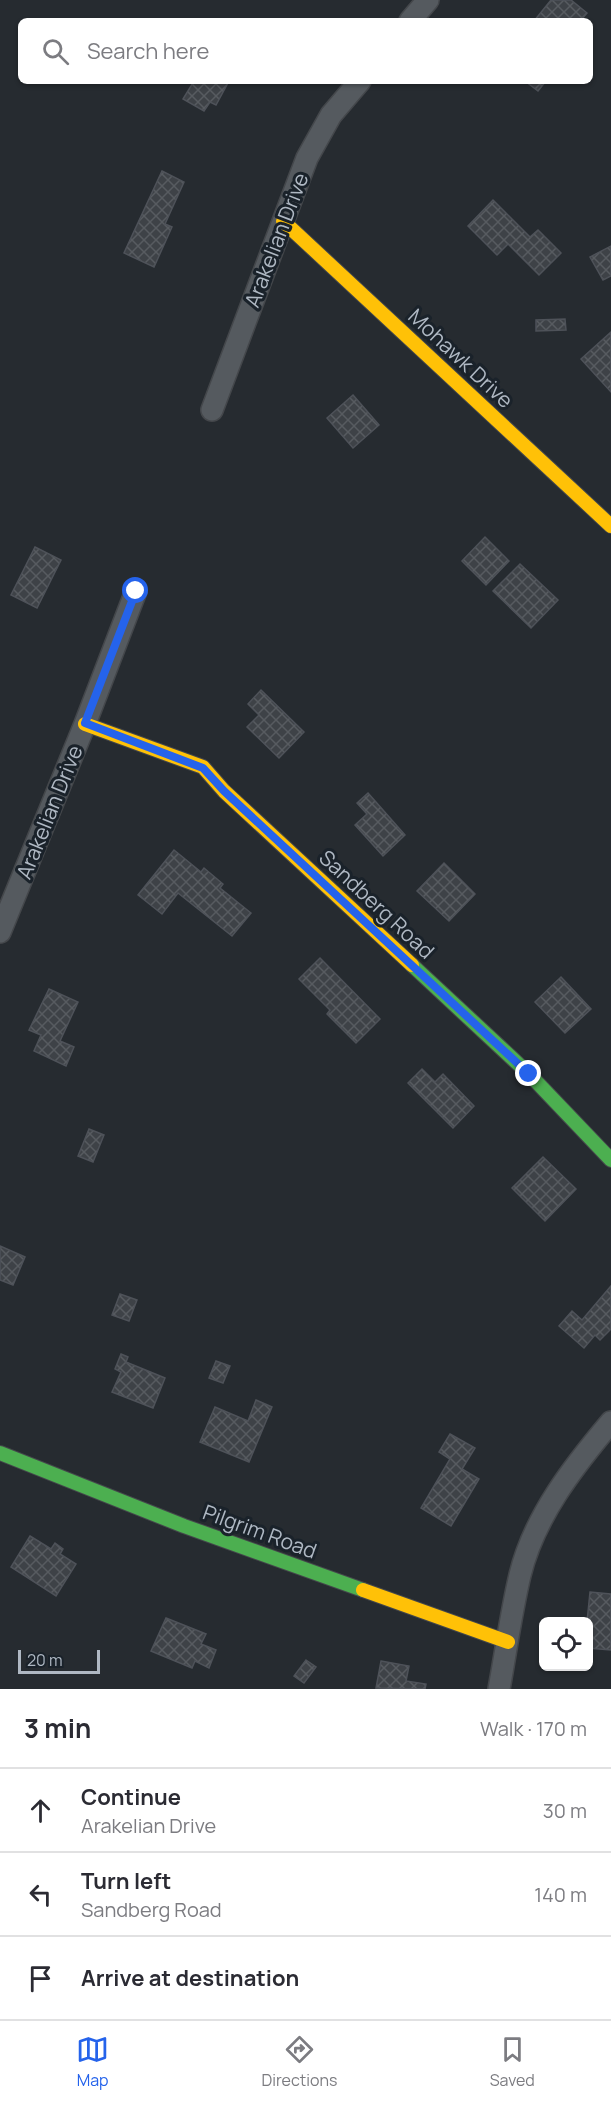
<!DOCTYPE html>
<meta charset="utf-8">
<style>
body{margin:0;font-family:Manrope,sans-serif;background:#f7f7f7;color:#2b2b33}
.controls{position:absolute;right:18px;bottom:18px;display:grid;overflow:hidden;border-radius:9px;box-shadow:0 2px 4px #0004}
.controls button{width:54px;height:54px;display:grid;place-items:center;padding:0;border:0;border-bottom:2px solid #e1e1e2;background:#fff;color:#2b2b33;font:30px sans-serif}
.scale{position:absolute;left:18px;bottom:15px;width:82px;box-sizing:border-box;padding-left:6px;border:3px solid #afb8c3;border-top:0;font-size:16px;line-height:21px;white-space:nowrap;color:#afb8c3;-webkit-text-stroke:4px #1a222a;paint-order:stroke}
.stop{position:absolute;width:18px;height:18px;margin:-14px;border:4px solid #2563eb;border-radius:50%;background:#fff}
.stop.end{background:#2563eb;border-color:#fff;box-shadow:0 2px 6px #0008}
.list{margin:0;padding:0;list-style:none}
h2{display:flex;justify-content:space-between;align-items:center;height:78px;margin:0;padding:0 24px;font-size:26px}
h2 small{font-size:20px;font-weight:400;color:#7c7c81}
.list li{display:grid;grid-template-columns:39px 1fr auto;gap:18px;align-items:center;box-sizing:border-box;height:84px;padding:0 24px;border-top:2px solid #e1e1e2}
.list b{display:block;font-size:22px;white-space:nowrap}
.list p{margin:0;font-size:20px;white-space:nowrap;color:#7c7c81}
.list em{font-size:20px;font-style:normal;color:#7c7c81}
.icon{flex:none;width:33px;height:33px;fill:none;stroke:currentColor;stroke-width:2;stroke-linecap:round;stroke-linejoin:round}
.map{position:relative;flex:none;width:611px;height:1689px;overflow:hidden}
.search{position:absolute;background:#fff;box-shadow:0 2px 4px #0004;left:18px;right:18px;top:18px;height:66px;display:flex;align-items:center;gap:15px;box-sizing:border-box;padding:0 21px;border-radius:9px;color:#7c7c81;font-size:22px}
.sheet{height:330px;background:#fff}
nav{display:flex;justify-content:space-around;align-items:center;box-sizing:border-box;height:84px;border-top:2px solid #e1e1e2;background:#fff;font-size:16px;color:#7c7c81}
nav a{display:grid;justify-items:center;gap:3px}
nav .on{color:#2563eb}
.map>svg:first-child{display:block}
.building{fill:url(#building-cross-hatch);stroke:#4e5259;stroke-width:1.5}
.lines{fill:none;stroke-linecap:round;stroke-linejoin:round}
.street-casing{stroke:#44474b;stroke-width:24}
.fast-casing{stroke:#44474b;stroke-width:16}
.slow-casing{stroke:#44474b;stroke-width:16}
.street{stroke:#555a5f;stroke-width:21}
.fast{stroke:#4caf50;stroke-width:14}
.slow{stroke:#ffc107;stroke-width:14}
.route{stroke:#2563eb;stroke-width:8}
.labels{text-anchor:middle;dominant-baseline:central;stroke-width:6;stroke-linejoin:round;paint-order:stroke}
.street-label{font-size:21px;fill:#afb8c3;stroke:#1a222a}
</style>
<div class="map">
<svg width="611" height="1689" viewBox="0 0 611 1689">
<defs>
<pattern id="building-cross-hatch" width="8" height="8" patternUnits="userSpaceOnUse" patternTransform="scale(1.5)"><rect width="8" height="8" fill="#3e4247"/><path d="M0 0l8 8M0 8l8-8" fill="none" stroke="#575b60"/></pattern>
</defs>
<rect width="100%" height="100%" fill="#262b30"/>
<g class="building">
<path d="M551 0H571L587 13 580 21H534Z"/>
<path d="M194 81H229L216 105 210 102 204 111 183 99Z"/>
<path d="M525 81H546L538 91Z"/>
<path d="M162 171 184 182 165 224 172 227 154 267 124 253Z"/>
<path d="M493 200 530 237 538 230 561 253 539 275 508 244 497 255 468 226Z"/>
<path d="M611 246V276L603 280 590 257Z"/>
<path d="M565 319 566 330 536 331V320Z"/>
<path d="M611 332V392L581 359Z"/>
<path d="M353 395 379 425 353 448 327 418Z"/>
<path d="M485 537 509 561 486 585 462 561Z"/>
<path d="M35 547 61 560 37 608 11 595Z"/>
<path d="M520 564 558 600 531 628 493 591Z"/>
<path d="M261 690 304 732 279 758 247 727 259 715 248 704Z"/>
<path d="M368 793 405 835 383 856 355 825 367 814 357 803Z"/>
<path d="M174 850 201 872 204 868 223 884 220 888 251 913 232 936 178 893 162 914 138 895Z"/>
<path d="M444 863 475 894 449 921 417 891Z"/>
<path d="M320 958 380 1019 356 1043 327 1014 330 1010 299 979Z"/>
<path d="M561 977 591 1009 565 1033 535 1002Z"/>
<path d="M49 989 78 1002 60 1041 74 1047 66 1066 34 1051 41 1035 29 1030Z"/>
<path d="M422 1069 435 1082 443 1074 474 1106 453 1128 408 1083Z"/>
<path d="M89 1129 104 1135 93 1162 78 1156Z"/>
<path d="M543 1157 576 1189 545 1221 512 1188Z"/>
<path d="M0 1246 25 1257 13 1285 0 1280Z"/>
<path d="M611 1286V1329L600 1340 595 1335 584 1348 559 1326 572 1311 582 1320Z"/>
<path d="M120 1294 137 1300 129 1321 112 1315Z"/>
<path d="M121 1354 128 1357 126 1362 165 1378 153 1408 112 1392 121 1372 115 1369Z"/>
<path d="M216 1361 230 1366 223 1383 209 1378Z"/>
<path d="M256 1400 272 1407 249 1462 200 1442 215 1407 248 1421Z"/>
<path d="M450 1434 475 1448 462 1469 479 1479 451 1526 421 1508 450 1459 439 1452Z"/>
<path d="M30 1536 51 1549 55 1543 63 1549 60 1554 76 1564 56 1596 11 1567Z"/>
<path d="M590 1592 611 1594V1650L588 1648V1622H587Z"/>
<path d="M166 1618 206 1634 201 1644 216 1650 209 1668 195 1661 192 1668 151 1651Z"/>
<path d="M306 1660 316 1667 304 1683 294 1676Z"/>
<path d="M381 1661 409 1666 406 1681 426 1684 425 1689 376 1688Z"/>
</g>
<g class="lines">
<g class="street-casing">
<g id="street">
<path d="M410 21 428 0"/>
<path d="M212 410 307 158 331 115 360 81"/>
<path d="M0 932 85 724 136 591"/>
<path d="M499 1689C506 1651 511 1613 520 1575 534 1517 573 1467 611 1422"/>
</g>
</g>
<g class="fast-casing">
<g id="fast">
<path d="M412 965 529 1074 611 1160"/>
<path d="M0 1453 184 1526 363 1590"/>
</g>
</g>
<g class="slow-casing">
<g id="slow">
<path d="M283 221 611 526"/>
<path d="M85 724 203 767 224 791 412 965"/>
<path d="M363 1590 508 1642"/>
</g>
</g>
<use href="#street" class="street"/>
<use href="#fast" class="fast"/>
<use href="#slow" class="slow"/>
</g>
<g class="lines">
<path class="route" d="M136 591 85 723 203 768 224 791 529 1074"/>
</g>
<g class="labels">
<g class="street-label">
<text transform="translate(276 240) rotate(-69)">Arakelian Drive</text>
<text transform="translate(461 358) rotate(43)">Mohawk Drive</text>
<text transform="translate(49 812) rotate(-68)">Arakelian Drive</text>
<text transform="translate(377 904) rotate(43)">Sandberg Road</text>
<text transform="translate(260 1531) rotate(20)">Pilgrim Road</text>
</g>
</g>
</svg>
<div class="controls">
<button><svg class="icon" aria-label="locate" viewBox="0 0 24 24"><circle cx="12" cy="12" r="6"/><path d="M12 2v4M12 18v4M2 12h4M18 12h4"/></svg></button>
</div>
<div class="scale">20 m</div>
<div class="stop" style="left:136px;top:591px"></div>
<div class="stop end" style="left:529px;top:1074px"></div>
<div class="search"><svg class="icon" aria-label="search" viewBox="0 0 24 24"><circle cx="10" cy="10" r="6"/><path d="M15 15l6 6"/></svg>Search here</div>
</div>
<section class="sheet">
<h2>3 min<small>Walk · 170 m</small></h2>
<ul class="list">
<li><svg class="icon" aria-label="ahead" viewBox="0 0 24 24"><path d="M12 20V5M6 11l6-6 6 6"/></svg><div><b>Continue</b><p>Arakelian Drive</p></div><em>30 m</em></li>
<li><svg class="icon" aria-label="left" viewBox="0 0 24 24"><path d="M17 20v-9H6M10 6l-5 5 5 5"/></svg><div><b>Turn left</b><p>Sandberg Road</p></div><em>140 m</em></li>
<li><svg class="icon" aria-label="arrive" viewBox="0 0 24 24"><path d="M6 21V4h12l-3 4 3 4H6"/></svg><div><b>Arrive at destination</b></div></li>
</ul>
</section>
<nav>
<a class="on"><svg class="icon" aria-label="map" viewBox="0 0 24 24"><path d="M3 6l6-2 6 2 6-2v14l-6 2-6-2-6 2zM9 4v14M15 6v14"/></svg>Map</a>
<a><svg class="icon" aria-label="directions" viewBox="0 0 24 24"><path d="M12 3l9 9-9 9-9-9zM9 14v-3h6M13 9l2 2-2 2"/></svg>Directions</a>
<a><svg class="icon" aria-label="saved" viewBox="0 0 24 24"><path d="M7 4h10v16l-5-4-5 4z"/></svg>Saved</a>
</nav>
